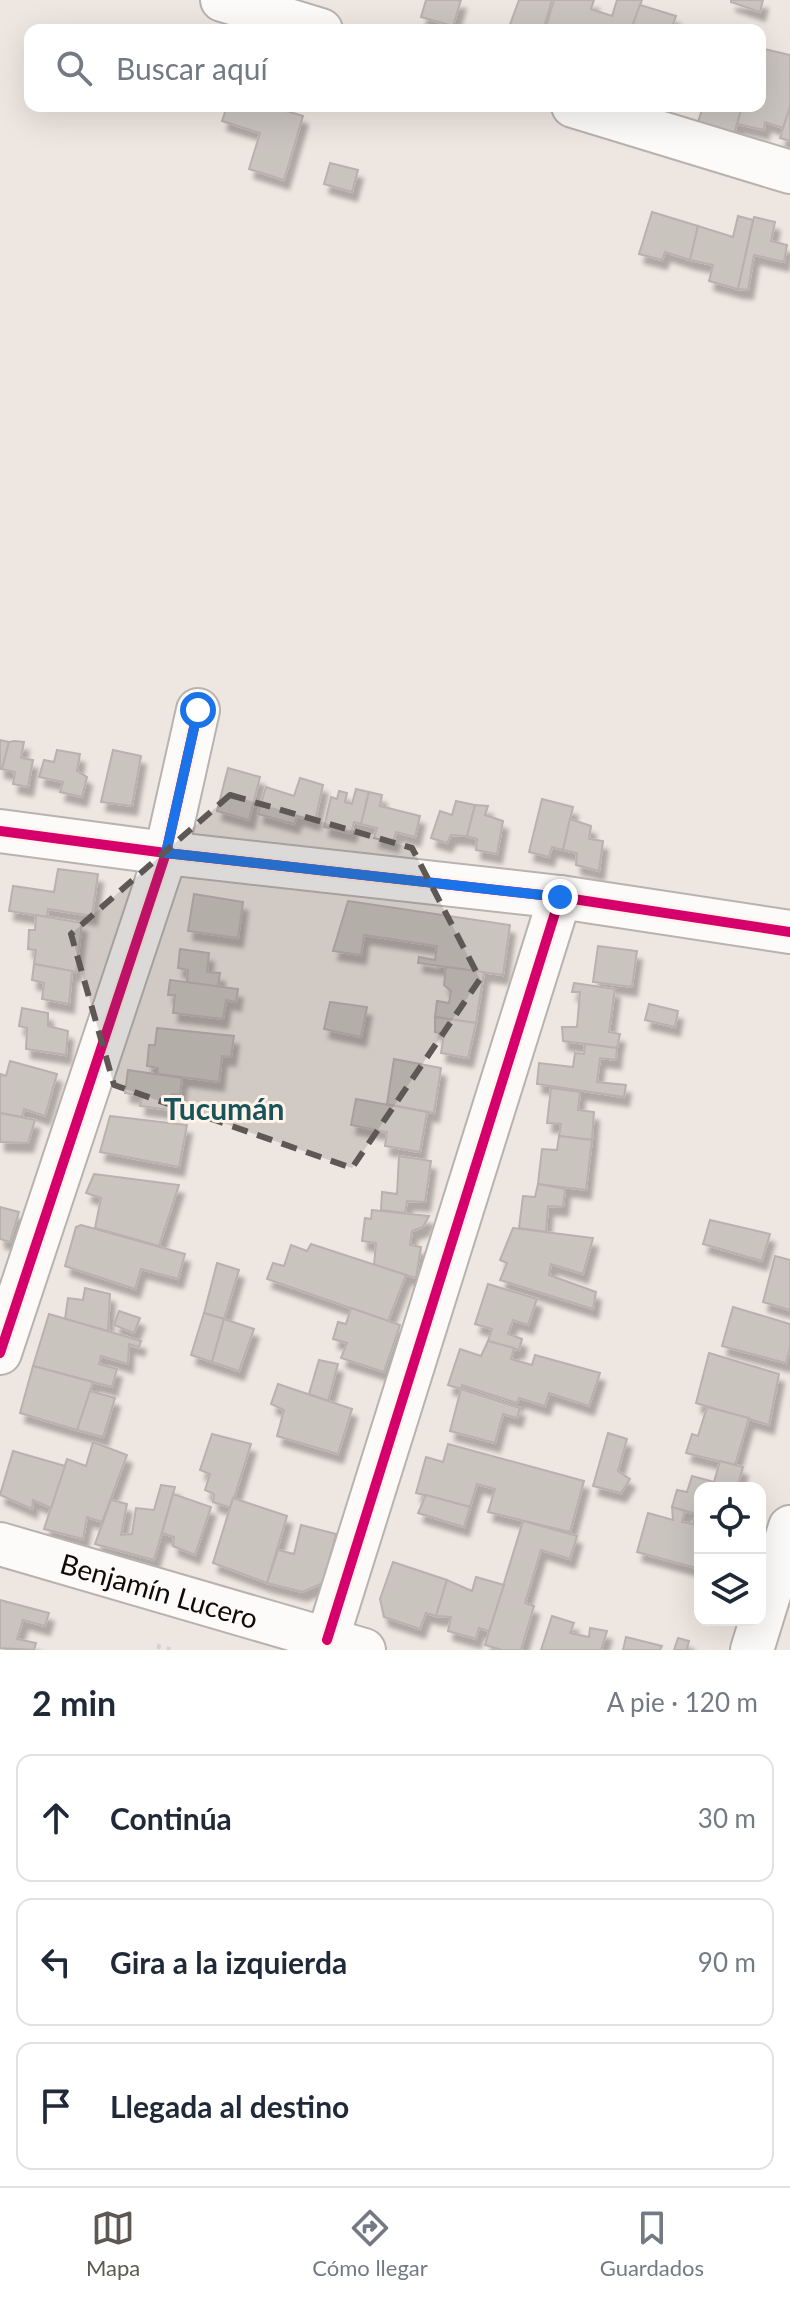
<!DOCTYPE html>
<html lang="es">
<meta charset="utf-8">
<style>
body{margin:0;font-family:Lato,sans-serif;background:#f2f2f3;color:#1f2937}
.controls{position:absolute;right:24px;bottom:24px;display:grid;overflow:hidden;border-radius:16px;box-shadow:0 8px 32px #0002}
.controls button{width:72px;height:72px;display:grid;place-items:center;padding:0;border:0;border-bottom:2px solid #e0e1e3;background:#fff;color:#1f2937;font:40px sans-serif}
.stop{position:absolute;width:24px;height:24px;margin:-18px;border:6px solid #1a73e8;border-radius:50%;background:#fff}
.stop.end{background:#1a73e8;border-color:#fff;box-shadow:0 2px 8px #0008}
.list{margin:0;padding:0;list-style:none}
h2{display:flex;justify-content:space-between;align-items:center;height:104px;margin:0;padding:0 32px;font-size:34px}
h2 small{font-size:26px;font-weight:400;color:#747a83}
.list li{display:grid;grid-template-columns:52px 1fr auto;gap:24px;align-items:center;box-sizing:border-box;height:128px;margin:0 16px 16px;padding:0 16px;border:2px solid #e0e1e3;border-radius:16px}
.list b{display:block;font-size:30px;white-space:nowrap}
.list em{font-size:26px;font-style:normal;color:#747a83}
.icon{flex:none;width:44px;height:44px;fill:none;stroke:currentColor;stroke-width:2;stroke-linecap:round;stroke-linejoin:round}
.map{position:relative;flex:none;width:790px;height:1650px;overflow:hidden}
.search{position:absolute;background:#fff;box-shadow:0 8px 32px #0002;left:24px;right:24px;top:24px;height:88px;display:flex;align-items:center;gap:20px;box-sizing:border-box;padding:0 28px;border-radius:16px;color:#747a83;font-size:30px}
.sheet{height:536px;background:#fff}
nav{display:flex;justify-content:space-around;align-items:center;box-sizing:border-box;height:112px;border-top:2px solid #e0e1e3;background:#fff;font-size:22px;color:#747a83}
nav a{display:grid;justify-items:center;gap:4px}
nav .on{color:#5e5854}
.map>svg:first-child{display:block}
.building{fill:#cac4bf;stroke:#b8b1ad;stroke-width:2;filter:url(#shadow)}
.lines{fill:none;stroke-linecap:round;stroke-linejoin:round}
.minor-casing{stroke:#b9b2ae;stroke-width:46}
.path{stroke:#d6d4d2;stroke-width:5;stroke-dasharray:4 6;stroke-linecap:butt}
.minor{stroke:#fcfbfa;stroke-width:42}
.cycleway-casing{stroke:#fff3ea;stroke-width:15}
.cycleway{stroke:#d6006c;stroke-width:10}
.route{stroke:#1a73e8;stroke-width:10}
.marked{fill:#5e5854;fill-opacity:0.2;stroke:#5e5854;stroke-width:6;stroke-dasharray:16 10;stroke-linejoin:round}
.labels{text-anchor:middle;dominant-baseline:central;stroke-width:6;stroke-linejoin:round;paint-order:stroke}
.street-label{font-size:28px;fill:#100b08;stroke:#fff3ea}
.neighbourhood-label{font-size:30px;font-weight:bold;fill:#18545a;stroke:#fff3ea}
</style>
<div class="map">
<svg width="790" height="1650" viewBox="0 0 790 1650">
<defs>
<filter id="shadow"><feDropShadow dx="5" dy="9" stdDeviation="2" flood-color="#0004"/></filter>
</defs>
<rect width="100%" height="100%" fill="#eee6e0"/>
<g class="building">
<path d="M426 0H461L453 26 421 17Z"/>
<path d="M519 0H552L543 30H508Z"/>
<path d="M554 0H594L591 9 612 16 617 0H642L631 30H545Z"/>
<path d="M731 0H763L760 12 731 2Z"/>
<path d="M640 5 676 16 671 30H631Z"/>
<path d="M760 48 790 55V107L783 128 765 122 764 130 737 124 742 106H760Z"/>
<path d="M227 106H284L283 110 303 116 284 180 249 169 260 133 222 121Z"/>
<path d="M703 106H742L734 134 698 122Z"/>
<path d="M790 107V141L780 138Z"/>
<path d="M330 163 358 170 352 192 324 184Z"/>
<path d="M652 212 698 226 690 260 665 252 662 260 639 254Z"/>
<path d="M738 216 753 220 738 289 709 281 713 265 690 260 698 226 733 237Z"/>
<path d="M754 217 775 222 771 241 787 245 784 262 754 255 748 290 738 289Z"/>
<path d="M0 740 9 742 2 769H0Z"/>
<path d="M14 741 24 742 21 758 33 760 28 787 13 784 15 772 2 769 9 742Z"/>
<path d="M57 750 80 754 77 771 87 777 82 797 60 792 63 782 39 777 44 760 54 762Z"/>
<path d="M113 750 141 756 132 806 101 802Z"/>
<path d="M228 768 260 777 249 820 217 811Z"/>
<path d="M300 778 323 785 315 821 297 816 294 824 258 814 266 787 294 796Z"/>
<path d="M356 789 369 792 361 824 354 822 351 833 324 827 331 797 337 799 339 791 347 793 345 802 352 804Z"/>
<path d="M369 792 382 795 380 806 420 816 415 837 396 832 393 843 374 838 377 828 361 824Z"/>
<path d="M542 799 573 807 563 850 552 847 549 857 529 852Z"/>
<path d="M456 801 475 805 467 836 451 835 447 843 431 838 440 811 452 815Z"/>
<path d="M475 805 488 806 485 815 503 821 497 854 476 850 477 839 467 836Z"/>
<path d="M570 819 591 826 589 839 603 841 599 871 576 865 577 853 563 850Z"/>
<path d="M58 869 98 874 92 916 48 909 47 917 9 911 13 886 54 892Z"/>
<path d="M194 894 243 902 238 938 188 931Z"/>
<path d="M348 901 510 925 503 975 418 963 419 957 435 960 437 946 364 935 361 955 333 951Z"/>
<path d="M36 915 82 923 76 972 34 964 36 950 28 949 29 930H35Z"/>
<path d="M598 946 637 951 632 987 593 982Z"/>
<path d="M180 949 209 953 207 972 220 973 218 987 187 982 188 970 178 968Z"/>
<path d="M34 964 72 971 69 1004 42 999 44 983 32 980Z"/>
<path d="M446 967 484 972 476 1023 435 1017 437 1001 449 1003 451 991 444 985Z"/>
<path d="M170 980 238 989 236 1002 226 1000 223 1019 173 1013 175 995H168Z"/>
<path d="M574 983 615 989 609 1032 620 1034 617 1048 563 1041 562 1027H577L580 992H572Z"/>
<path d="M330 1002 367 1007 361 1037 324 1029Z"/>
<path d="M649 1004 678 1011 675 1027 645 1020Z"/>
<path d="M22 1008 48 1013V1026L68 1031 66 1055 26 1049 27 1028 19 1026Z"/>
<path d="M435 1017 476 1023 468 1058 441 1053 444 1034 435 1032Z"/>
<path d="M157 1028 234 1036 231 1057 222 1056 219 1082 158 1074V1068L147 1066 149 1045H155Z"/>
<path d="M585 1044 617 1048 616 1060 600 1058 597 1082 626 1085 624 1097 537 1084 539 1063 573 1067 575 1053 584 1054Z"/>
<path d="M394 1059 441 1068 434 1113 387 1104Z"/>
<path d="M10 1061 57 1074 45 1116 24 1109 22 1117 0 1113V1079L1 1074 6 1076Z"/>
<path d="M128 1070 182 1078 180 1095 172 1094 170 1110 140 1106 142 1096 125 1093Z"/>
<path d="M551 1088 580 1092 578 1110 594 1112 592 1140 559 1136 561 1124 547 1123Z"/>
<path d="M356 1099 427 1112 420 1152 385 1146 387 1132 351 1125Z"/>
<path d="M0 1113 35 1120 28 1143 0 1142Z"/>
<path d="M110 1116 187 1125 179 1167 100 1152Z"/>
<path d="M559 1136 592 1140 586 1190 538 1184 542 1149 557 1150Z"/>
<path d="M399 1156 431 1161 425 1202 407 1201 405 1213 381 1210 382 1192 397 1194Z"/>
<path d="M94 1174 179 1185 159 1246 95 1228 101 1198 86 1193Z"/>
<path d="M538 1184 565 1189 563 1207 548 1206 546 1232 519 1228 523 1196 535 1197Z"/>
<path d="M0 1207 19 1212 10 1242 0 1239Z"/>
<path d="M372 1210 429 1216 423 1227 412 1231 410 1245 421 1247 416 1278 374 1265 376 1243 362 1241 365 1218 371 1219Z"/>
<path d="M710 1220 770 1234 762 1261 703 1244Z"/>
<path d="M81 1225 185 1254 178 1279 141 1269 135 1289 65 1266 76 1227Z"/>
<path d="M513 1228 593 1238 583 1274 551 1264 549 1275 596 1292 593 1309 500 1280 507 1263 500 1260Z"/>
<path d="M311 1244 406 1275 388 1321 267 1279 273 1263 284 1266 291 1245 307 1251Z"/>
<path d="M775 1256 790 1260V1310L763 1302Z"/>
<path d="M217 1263 239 1270 224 1319 204 1313Z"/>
<path d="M488 1284 537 1299 528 1325 513 1320 508 1334 522 1339 519 1350 488 1341 492 1329 475 1324Z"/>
<path d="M85 1288 110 1294 108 1331 65 1319 68 1298 83 1300Z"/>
<path d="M733 1307 790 1324V1348L786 1363 722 1346Z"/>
<path d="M351 1308 400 1325 384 1372 341 1358 347 1343 333 1339 338 1322 346 1324Z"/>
<path d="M119 1311 140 1318 134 1333 114 1325Z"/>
<path d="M204 1313 224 1319 212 1362 191 1355Z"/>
<path d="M49 1314 141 1341 139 1347 129 1344 128 1364 101 1356 99 1364 117 1369 112 1387 33 1366Z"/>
<path d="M224 1319 254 1329 239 1371 212 1362Z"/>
<path d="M488 1341 514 1348 511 1359 532 1365 535 1355 600 1373 589 1406 549 1393 545 1406 519 1398 517 1403 462 1385 461 1389 448 1385 460 1349 481 1356Z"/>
<path d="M709 1353 779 1374 769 1425 696 1403Z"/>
<path d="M319 1360 338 1364 328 1401 309 1394Z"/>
<path d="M33 1366 93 1382 77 1430 20 1413Z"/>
<path d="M278 1384 352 1409 338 1454 277 1436 284 1410 271 1404Z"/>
<path d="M461 1389 520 1408 517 1418 503 1414 495 1443 450 1431Z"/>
<path d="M90 1391 115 1398 103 1437 77 1430Z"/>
<path d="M707 1407 749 1418 735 1465 686 1453 692 1434 698 1436Z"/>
<path d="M608 1433 627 1439 618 1471 630 1479 621 1493 593 1486Z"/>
<path d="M212 1434 251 1444 231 1508 213 1502 214 1494 205 1490 210 1474 200 1470Z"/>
<path d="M93 1442 127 1455 102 1522 87 1517 83 1539 44 1529 67 1459 86 1466Z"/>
<path d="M448 1444 584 1481 570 1532 488 1512 495 1489 477 1484 470 1507 416 1493 426 1457 443 1462Z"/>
<path d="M13 1451 65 1466 51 1508 33 1500 32 1509 0 1495Z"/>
<path d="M720 1461 743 1467 737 1488H700V1515L672 1507 677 1490 687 1492 692 1476 714 1482Z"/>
<path d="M161 1485 175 1487 154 1560 95 1544 111 1500 127 1504 121 1535 132 1534 136 1508 154 1510Z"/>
<path d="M173 1494 211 1507 195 1555 173 1546 174 1537 162 1533Z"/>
<path d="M426 1495 470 1507 464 1527 418 1513Z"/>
<path d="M233 1498 287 1516 267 1583 213 1563Z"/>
<path d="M672 1507 685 1511 682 1522 693 1524 696 1514 700 1515V1569L637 1552 648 1513 673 1520Z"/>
<path d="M523 1521 577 1536 570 1559 541 1550 525 1603 534 1606 521 1650H502L485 1645Z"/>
<path d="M301 1525 336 1534 323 1583 302 1592 267 1583 278 1550 294 1554Z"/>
<path d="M393 1562 447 1580 436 1616 426 1613 420 1629 384 1617 380 1599Z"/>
<path d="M476 1577 504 1585 489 1631 479 1628 476 1639 448 1631 451 1617 436 1616 447 1580 472 1591Z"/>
<path d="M0 1600 49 1613 45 1626 23 1620 17 1639 36 1643 34 1650 0 1648Z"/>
<path d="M552 1616 574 1623 570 1633 589 1637 590 1628 607 1631 601 1650H541Z"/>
<path d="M626 1637 662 1646 660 1650H623Z"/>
<path d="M678 1638 689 1641 687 1649 690 1650H674Z"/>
</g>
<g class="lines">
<g class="minor-casing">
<g id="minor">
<path d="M222 0 321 30"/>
<path d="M573 106 790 172"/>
<path d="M0 831 166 853 560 897 790 932"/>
<path d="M0 1353 166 853 198 710"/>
<path id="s1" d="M0 1544 364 1650"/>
<path d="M327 1640 560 897"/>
<path d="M752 1650 790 1527"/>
</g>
</g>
<path class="path" d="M157 1646 171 1650"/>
<use href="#minor" class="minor"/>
<g class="cycleway-casing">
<g id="cycleway">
<path d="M0 831 166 853 560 897 790 932"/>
<path d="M0 1353 166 853 198 710"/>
<path d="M327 1640 560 897"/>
</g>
</g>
<use href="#cycleway" class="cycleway"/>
</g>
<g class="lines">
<path class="route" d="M198 710 166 853 560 897"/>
</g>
<path class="marked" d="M230 795 412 848 480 979 352 1168 114 1085 71 934Z"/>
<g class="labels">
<g class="street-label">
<text stroke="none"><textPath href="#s1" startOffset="166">Benjamín Lucero</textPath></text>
</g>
<g class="neighbourhood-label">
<text x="224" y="1108">Tucumán</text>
</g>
</g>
</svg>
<div class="controls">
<button><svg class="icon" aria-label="locate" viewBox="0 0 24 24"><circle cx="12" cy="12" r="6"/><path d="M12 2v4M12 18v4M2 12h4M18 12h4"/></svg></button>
<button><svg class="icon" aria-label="layers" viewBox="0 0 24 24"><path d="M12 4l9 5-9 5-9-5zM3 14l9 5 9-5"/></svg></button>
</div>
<div class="stop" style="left:198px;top:710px"></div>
<div class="stop end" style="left:560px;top:897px"></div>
<div class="search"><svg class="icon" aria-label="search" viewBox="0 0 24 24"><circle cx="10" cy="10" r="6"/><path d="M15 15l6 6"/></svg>Buscar aquí</div>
</div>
<section class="sheet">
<h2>2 min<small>A pie · 120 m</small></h2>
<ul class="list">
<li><svg class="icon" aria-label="ahead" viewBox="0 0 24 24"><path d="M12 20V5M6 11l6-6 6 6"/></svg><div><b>Continúa</b></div><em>30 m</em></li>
<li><svg class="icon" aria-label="left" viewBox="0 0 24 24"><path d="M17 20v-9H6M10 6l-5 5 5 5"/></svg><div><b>Gira a la izquierda</b></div><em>90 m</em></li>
<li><svg class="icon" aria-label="arrive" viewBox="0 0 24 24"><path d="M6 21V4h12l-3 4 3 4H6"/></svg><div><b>Llegada al destino</b></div></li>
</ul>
</section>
<nav>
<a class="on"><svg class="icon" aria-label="map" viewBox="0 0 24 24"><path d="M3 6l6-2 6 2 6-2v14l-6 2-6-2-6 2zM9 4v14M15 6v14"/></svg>Mapa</a>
<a><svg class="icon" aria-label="directions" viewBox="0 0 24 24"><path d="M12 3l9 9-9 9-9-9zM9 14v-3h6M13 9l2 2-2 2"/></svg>Cómo llegar</a>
<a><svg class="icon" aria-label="saved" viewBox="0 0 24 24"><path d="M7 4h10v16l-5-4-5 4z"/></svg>Guardados</a>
</nav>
